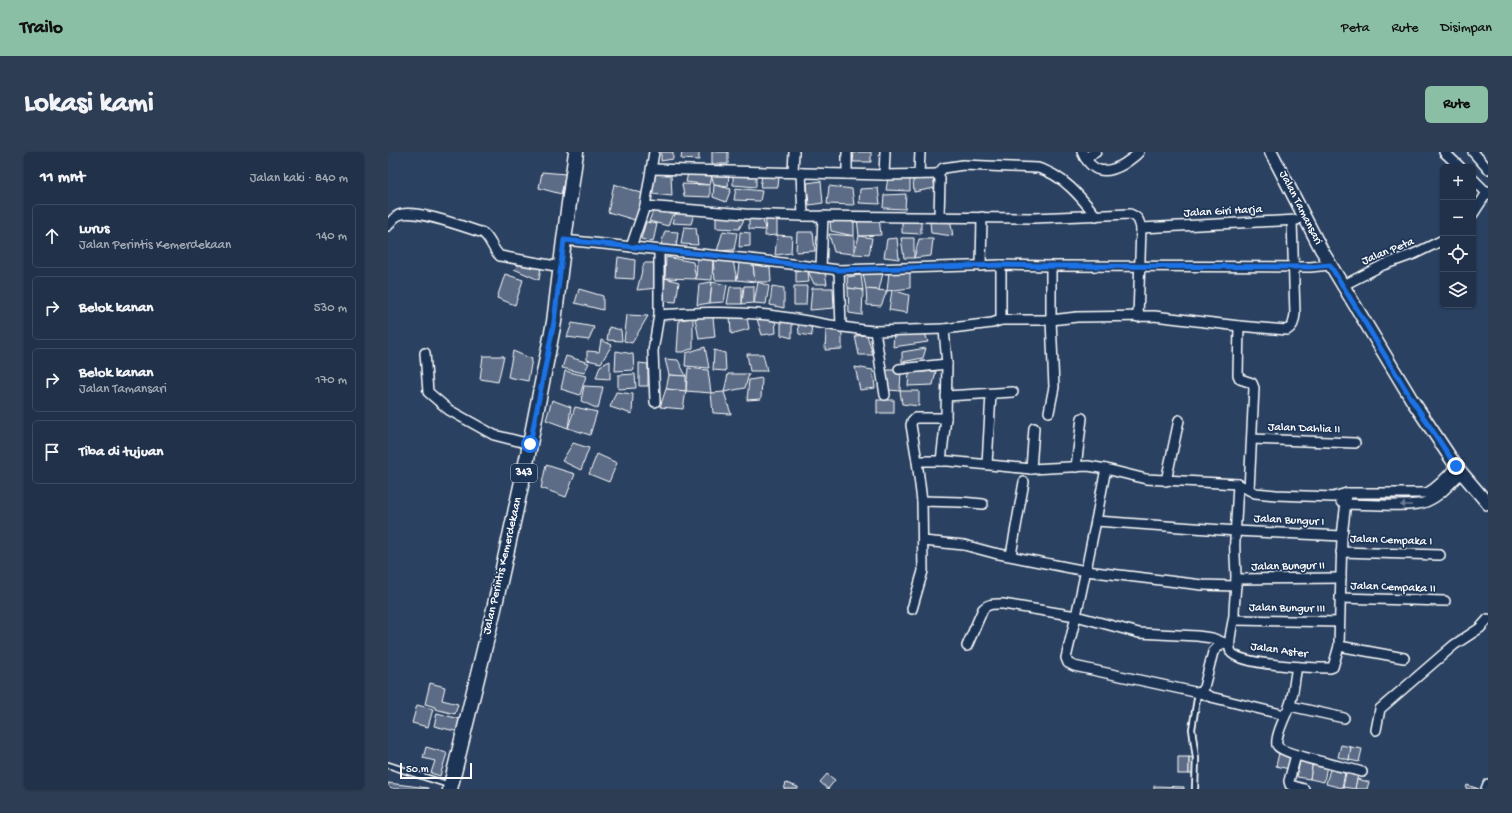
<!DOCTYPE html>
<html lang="id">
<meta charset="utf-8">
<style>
body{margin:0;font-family:"Gochi Hand",sans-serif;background:#2d3d53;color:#f1f3f6}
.controls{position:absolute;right:12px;top:12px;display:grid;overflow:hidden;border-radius:6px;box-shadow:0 1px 3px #0004}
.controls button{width:36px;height:36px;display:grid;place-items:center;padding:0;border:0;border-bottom:1px solid #3d4c61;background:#203149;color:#f1f3f6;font:20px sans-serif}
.scale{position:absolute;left:12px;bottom:10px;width:72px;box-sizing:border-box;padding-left:4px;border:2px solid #fff;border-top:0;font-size:11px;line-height:14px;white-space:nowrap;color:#fff;-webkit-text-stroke:3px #1d3557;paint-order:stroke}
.stop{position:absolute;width:12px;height:12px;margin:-9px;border:3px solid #1a73e8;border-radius:50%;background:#fff}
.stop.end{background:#1a73e8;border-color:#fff;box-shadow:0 1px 4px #0008}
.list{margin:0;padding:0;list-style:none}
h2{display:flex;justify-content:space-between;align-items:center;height:52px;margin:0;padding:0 16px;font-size:17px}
h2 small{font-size:13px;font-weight:400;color:#a2a9b4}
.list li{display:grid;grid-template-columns:26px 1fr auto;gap:12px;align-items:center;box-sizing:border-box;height:64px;margin:0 8px 8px;padding:0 8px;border:1px solid #3d4c61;border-radius:6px}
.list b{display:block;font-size:15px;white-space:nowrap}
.list p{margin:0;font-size:13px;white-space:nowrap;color:#a2a9b4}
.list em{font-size:13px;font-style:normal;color:#a2a9b4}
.icon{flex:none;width:22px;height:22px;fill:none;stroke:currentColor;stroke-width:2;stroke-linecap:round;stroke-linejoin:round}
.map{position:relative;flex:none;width:1100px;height:637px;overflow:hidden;border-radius:6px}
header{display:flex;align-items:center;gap:24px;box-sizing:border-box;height:56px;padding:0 20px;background:#8abfa5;color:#111}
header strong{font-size:19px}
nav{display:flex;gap:22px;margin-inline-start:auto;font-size:14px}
.intro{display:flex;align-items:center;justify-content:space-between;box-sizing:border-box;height:96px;padding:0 24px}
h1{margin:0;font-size:28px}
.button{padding:10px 18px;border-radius:6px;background:#8abfa5;color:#111;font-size:14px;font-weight:700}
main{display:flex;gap:24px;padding:0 24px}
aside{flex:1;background:#203149;border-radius:6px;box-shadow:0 1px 3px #0004}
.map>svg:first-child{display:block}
.building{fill:#5b6c86;stroke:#fff}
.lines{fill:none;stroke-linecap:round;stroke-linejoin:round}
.service-casing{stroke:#fff;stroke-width:8}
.minor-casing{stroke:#fff;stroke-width:12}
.secondary-casing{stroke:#fff;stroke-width:15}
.primary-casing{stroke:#fff;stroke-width:17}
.service{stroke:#1d3557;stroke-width:4.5}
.minor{stroke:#1d3557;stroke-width:9}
.secondary{stroke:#1d3557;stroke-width:12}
.primary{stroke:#1d3557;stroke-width:14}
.oneway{fill:#6c7c92}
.route{stroke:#1a73e8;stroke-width:5}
.labels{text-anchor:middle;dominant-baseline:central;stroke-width:3.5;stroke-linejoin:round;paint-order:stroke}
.shield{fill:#1d3557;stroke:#bbc2cd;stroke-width:1}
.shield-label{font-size:11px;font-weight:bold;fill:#fff}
.street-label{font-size:12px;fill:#fff;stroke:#1d3557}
</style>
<header>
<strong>Trailo</strong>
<nav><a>Peta</a><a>Rute</a><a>Disimpan</a></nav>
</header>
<div class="intro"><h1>Lokasi kami</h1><a class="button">Rute</a></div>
<main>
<aside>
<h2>11 mnt<small>Jalan kaki · 840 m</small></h2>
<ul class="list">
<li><svg class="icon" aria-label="ahead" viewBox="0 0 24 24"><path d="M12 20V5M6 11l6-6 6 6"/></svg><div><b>Lurus</b><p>Jalan Perintis Kemerdekaan</p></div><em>140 m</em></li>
<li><svg class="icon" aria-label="right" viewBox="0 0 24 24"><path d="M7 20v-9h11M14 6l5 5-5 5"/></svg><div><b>Belok kanan</b></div><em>530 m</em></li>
<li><svg class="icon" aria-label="right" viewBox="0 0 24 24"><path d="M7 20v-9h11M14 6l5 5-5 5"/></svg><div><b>Belok kanan</b><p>Jalan Tamansari</p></div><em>170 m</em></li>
<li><svg class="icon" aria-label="arrive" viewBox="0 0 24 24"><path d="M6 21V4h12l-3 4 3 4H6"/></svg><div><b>Tiba di tujuan</b></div></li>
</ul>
</aside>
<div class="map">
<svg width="1100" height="637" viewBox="0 0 1100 637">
<rect width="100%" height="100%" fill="#2a4161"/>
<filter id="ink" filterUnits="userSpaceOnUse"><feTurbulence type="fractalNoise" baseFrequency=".025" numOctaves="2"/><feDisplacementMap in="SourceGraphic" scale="8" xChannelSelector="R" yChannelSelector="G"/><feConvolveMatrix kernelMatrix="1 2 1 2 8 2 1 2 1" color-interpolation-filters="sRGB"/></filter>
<g filter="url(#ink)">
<g class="building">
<path d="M273 0H285V7L273 9Z"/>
<path d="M294 0H311V8L293 7Z"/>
<rect x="324" y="0" width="16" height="12"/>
<path d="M466 0H483V10H465Z"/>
<path d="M154 20 178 22 173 42 151 36Z"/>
<path d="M268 20 283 23 284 44 264 42Z"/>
<path d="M300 21 324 24 322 33 298 30Z"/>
<path d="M323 21H341L340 35 326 33Z"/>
<path d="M345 23H368V35L345 33Z"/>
<path d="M374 23 391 25 390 35H372Z"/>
<path d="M522 25V39L498 38 500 26Z"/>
<path d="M545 25 547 36 526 40 525 28Z"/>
<path d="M433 29 435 51 421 53 419 31Z"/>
<path d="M226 32 256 42 247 68 220 60Z"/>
<path d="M294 32 322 33V45L296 44Z"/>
<path d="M326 33 343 37 338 50 325 45Z"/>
<path d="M441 34 464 37 466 53 439 52Z"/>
<path d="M348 36 374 39 372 49 346 48Z"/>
<path d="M490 36 492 52 471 51 472 37Z"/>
<path d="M518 42 517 57 495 56 496 43Z"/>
<path d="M266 57 286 59 280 74 261 69Z"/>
<path d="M288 58 306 62 303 72 284 71Z"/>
<path d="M328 63 358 64 351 77 328 76Z"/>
<path d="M361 66 375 67 377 78 361 77Z"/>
<path d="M378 66H389V83L377 84Z"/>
<path d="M491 66 493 83 471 84 469 67Z"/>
<path d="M466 67V84L443 79 442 68Z"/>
<path d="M562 67 565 84 543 81 542 70Z"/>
<path d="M514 68H533V82L514 81Z"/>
<path d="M258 70 269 72 265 90 253 87Z"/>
<path d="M296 75 308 76 310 93 293 92Z"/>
<path d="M277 79 290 80 288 96 273 93Z"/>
<path d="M335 79 349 81 346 98 329 99Z"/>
<path d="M352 80 362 81V94L351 95Z"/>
<path d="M409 80H425L427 99 408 100Z"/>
<path d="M441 82 466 84V102L446 100Z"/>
<path d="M389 83 404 84 403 101 387 103Z"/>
<path d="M471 84 484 86 481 103 466 102Z"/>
<path d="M509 86 511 107 496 105 499 87Z"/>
<path d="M513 86H526V106H516Z"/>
<path d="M531 87H545L543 104 526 106Z"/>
<path d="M230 105 247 108 246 127 228 126Z"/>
<path d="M278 105 305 110 308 127 277 126Z"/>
<path d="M309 105 325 107 324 128 308 127Z"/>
<path d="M325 107 345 109 349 128H327Z"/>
<path d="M132 111 153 115 151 128 126 117Z"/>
<path d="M256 111H270V136L249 138Z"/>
<path d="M351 111 365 112 367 130 349 128Z"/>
<path d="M365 112 382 115 383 130H367Z"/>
<path d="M408 117 420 119 421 130 408 131Z"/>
<path d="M420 119 437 120 439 132H426Z"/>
<path d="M501 120H522V136L499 139Z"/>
<path d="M475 121H495L491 138 478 137Z"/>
<path d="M117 122 135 128 127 153 109 146Z"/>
<path d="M473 123 475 138 460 136 459 125Z"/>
<path d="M277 126 291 130 288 150 276 149Z"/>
<path d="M324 130 322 151 309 153 311 132Z"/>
<path d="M324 130 339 133 336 150 322 151Z"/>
<path d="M370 130 381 134 378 152 366 151Z"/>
<path d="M356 134H366V151L354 152Z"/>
<path d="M384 134 396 136V156L382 153Z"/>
<path d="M406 134H419L418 153H406Z"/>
<path d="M342 135H354V152H339Z"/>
<path d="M424 136H445L446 156 422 158Z"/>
<path d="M460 136 475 138 474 163 461 161Z"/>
<path d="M191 137 215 144V158L187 151Z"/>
<path d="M478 137 499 139 493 154 479 153Z"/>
<path d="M504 138 521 143 519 161 501 158Z"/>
<path d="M239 163 260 164 244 191 236 189Z"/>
<path d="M342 164 359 165 361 177 343 182Z"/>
<path d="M325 165 327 185 311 187 307 166Z"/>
<path d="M305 166V196L295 200H289L291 168Z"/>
<path d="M387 166 388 181 374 183 369 167Z"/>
<path d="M393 168 404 170V186L393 183Z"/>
<path d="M184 171 206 175 201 188 179 185Z"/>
<path d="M410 171 423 172 424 184 411 182Z"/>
<path d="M221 175 233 178 234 189 219 188Z"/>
<path d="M438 178H454V197L437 198Z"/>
<path d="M537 181 540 190 505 195 506 182Z"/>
<path d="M479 183 485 203H471L467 184Z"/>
<path d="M213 188 224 193 213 211 199 208V199L211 200Z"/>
<path d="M317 195 321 216 297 214 298 201Z"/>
<path d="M538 196 535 206 514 210V200Z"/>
<path d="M326 198 337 201 338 219 325 218Z"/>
<path d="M125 199 144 207 140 229 120 225Z"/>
<path d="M228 199 245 202 246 218 227 219Z"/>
<path d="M359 202H375L379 219H362Z"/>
<path d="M95 204H116L110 230 92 227Z"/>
<path d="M178 204 201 211 196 221 174 216Z"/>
<path d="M277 207 290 208 298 224 281 223Z"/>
<path d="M222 209V227L208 226 212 214Z"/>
<path d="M251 211 260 212V234H251Z"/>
<path d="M467 215 485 218 487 236 472 238Z"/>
<path d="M300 216 320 218 323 241 298 239Z"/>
<path d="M495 218H513L512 239 501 238Z"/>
<path d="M177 219 198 224 192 243 173 237Z"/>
<path d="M548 219 545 233 520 234 521 221Z"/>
<path d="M247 222 248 236 230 237V223Z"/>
<path d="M340 222H361L357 236 336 240Z"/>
<path d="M281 223 298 224V239L278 237Z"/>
<path d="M374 226 373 247 359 248 361 228Z"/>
<path d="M196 234 215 235 210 257 193 249Z"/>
<path d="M278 237 298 239 295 257 272 255Z"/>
<path d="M512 239H531V254L514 252Z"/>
<path d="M228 240 245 242 244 262 222 255Z"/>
<path d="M336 240 343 262 325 261 323 241Z"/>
<path d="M164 248 183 255 180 276 158 268Z"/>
<rect x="489" y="248" width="17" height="13"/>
<path d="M187 255 209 260 202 283 180 276Z"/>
<path d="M185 291 201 296 193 318 174 309Z"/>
<path d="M209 302 229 311 221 330 201 322Z"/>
<path d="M158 313 187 322 178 345 153 336Z"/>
<path d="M42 531 57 535 54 548 70 552 67 562 47 557V555L37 552Z"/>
<path d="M29 553 45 557 40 575 24 571Z"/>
<path d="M49 561 75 568 71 580 46 574Z"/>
<path d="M953 593 963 595 961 608 950 605Z"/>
<path d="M38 595 59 601 52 624 43 621 47 609 35 606Z"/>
<path d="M963 595 974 597 971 610 961 608Z"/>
<path d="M891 601 904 604 901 617 888 614Z"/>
<rect x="790" y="605" width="11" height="17"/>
<path d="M801 605 807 606 806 622H801Z"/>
<path d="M912 608 925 610 922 627 909 625Z"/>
<path d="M925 610 939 613 936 630 922 627Z"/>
<path d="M943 613 958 616 954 636 938 632Z"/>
<path d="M958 621 970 623 967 637 955 635Z"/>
<path d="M439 622 447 628 440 637 432 630Z"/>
<path d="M969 627 981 630 979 637H967Z"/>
<path d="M0 631 40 636V637H0Z"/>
<path d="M398 631 410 635V637H396Z"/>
<path d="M1079 633 1091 637H1078Z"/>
<path d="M766 634 796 635V637H766Z"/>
</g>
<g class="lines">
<g class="service-casing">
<g id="service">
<path d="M0 613 61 633"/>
<path d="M807 637 808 606 804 577 810 541"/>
</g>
</g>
<g class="minor-casing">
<g id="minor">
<path d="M694 0C704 21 717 23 736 12 741 8 747 5 751 0"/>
<path d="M1056 0 1072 15"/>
<path d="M1085 0 1100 17"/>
<path d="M697 6 708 0"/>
<path d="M264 17 496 23 550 22"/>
<path d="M405 20 406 0"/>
<path d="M413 21 415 64"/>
<path d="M459 22V0"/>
<path d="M531 22 532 0"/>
<path d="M496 23 497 0"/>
<path d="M1085 27 1100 42"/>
<path d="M257 54 266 0"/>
<path d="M1085 62 1100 39"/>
<path d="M551 65 552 27 550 22 555 16 575 13 650 16C675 23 693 45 708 64"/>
<path d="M0 74C3 69 7 63 14 62 31 58 76 75 95 81 103 87 104 97 112 104L173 115"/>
<path d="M753 76 909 68"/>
<path d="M176 88 362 107 451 118 613 113 663 114 922 115 942 113"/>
<path d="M243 95 257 54 357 62 415 64 646 66 742 62C750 65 751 68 753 76L750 165"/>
<path d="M593 114 594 65"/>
<path d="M433 116 435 64"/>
<path d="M451 118 453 175"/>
<path d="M954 134 995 113 1026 102 1055 88"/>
<path d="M271 163C304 161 336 159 369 162 409 165 448 176 487 179"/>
<path d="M613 168H663L689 165 766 164 851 174 899 178C906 174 906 169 907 162L904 69"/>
<path d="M851 174 850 223 852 227 864 231 866 236 861 338"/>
<path d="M37 201 40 240 61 258 106 283 142 292"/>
<path d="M511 217 559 212"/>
<path d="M497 243 487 179 556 177"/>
<path d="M558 244 625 240"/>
<path d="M267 250 265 199 271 163V98"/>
<path d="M661 260 666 235 663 168V114"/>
<path d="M864 287 967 291"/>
<path d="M529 309 523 273 524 269 527 266H558L559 212 556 177 604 171 613 168V113"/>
<path d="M553 309 558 266"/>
<path d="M599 312 603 242"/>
<path d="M688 315 694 266"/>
<path d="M643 317 646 276"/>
<path d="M718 317C713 339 710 361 705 383 697 425 688 465 678 506L680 511 686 514 816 542 815 539 825 500 834 491"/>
<path d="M778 329 791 268"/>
<path d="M850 332C849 350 848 369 847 387 846 400 848 414 848 427 848 439 846 451 846 463 845 472 839 492 843 500 851 513 926 516 942 516L945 515 951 494 954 384 959 341"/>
<path d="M534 349 573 350 595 352"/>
<path d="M953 350 958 352C976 352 1024 356 1038 350 1053 344 1063 331 1074 320"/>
<path d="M708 369 848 379 954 384"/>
<path d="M535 389 576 393 606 401 698 419 814 433 848 434"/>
<path d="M953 400 1052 403"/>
<path d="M623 403 636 330"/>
<path d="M848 427 953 426"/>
<path d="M952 446 1057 449"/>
<path d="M524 457 535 419 534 349 529 309H560L643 317 700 314 718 317 758 327 850 332 867 341 888 343 945 345 959 341H1039C1051 334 1059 325 1068 314"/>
<path d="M846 468 951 470"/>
<path d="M579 494 595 457C601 451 607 452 615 452L688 464 751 481 809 484 824 486 839 492"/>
<path d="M951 494 1016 506"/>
<path d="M909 515C906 528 906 543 901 555 898 563 887 584 889 593 892 602 962 616 974 620"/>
<path d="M816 542 823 545 897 563"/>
<path d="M902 554 956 566"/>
<path d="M988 578 992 557 1066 493 1092 476 1100 467"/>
<path d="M908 603 901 629 902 633 916 637"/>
<path d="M1098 637 1100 632"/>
</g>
</g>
<g class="secondary-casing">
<path id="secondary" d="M883 0 933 97 1024 248 1068 314 1100 352"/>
</g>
<g class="primary-casing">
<path id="primary" d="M62 637 106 457 140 302 166 170 176 88 188 0"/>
</g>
<use href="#service" class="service"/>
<use href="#minor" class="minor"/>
<use href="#secondary" class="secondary"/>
<use href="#primary" class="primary"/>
</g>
<defs><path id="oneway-solid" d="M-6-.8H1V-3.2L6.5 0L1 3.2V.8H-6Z"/></defs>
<use class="oneway" href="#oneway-solid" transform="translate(1018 353) rotate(-180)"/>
</g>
<g class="lines" filter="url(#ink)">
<path class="route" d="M142 292 166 170 176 88 362 107 451 118 613 113 663 114 922 115 942 113 1024 248 1068 314"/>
</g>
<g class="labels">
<rect class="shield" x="123" y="312" width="26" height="18" rx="3"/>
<g class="shield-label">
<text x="136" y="321">343</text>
</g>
<g class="street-label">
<text transform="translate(912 56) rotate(63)">Jalan Tamansari</text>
<text transform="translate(835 60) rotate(-3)">Jalan Giri Harja</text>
<text transform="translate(1000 100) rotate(-22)">Jalan Peta</text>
<text transform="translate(916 277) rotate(2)">Jalan Dahlia II</text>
<text transform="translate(901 369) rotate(3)">Jalan Bungur I</text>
<text transform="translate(1003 389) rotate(2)">Jalan Cempaka I</text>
<text transform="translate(115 414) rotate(-77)">Jalan Perintis Kemerdekaan</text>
<text transform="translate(900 415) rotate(-1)">Jalan Bungur II</text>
<text transform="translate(1005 436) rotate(2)">Jalan Cempaka II</text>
<text transform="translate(899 457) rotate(1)">Jalan Bungur III</text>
<text transform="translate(891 499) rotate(8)">Jalan Aster</text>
</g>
</g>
</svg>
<div class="controls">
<button>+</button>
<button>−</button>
<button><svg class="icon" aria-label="locate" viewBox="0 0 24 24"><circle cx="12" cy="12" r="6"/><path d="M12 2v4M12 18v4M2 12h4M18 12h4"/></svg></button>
<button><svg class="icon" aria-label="layers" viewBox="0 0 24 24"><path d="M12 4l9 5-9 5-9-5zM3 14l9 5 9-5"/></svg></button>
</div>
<div class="scale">50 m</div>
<div class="stop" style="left:142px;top:292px"></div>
<div class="stop end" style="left:1068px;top:314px"></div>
</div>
</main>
